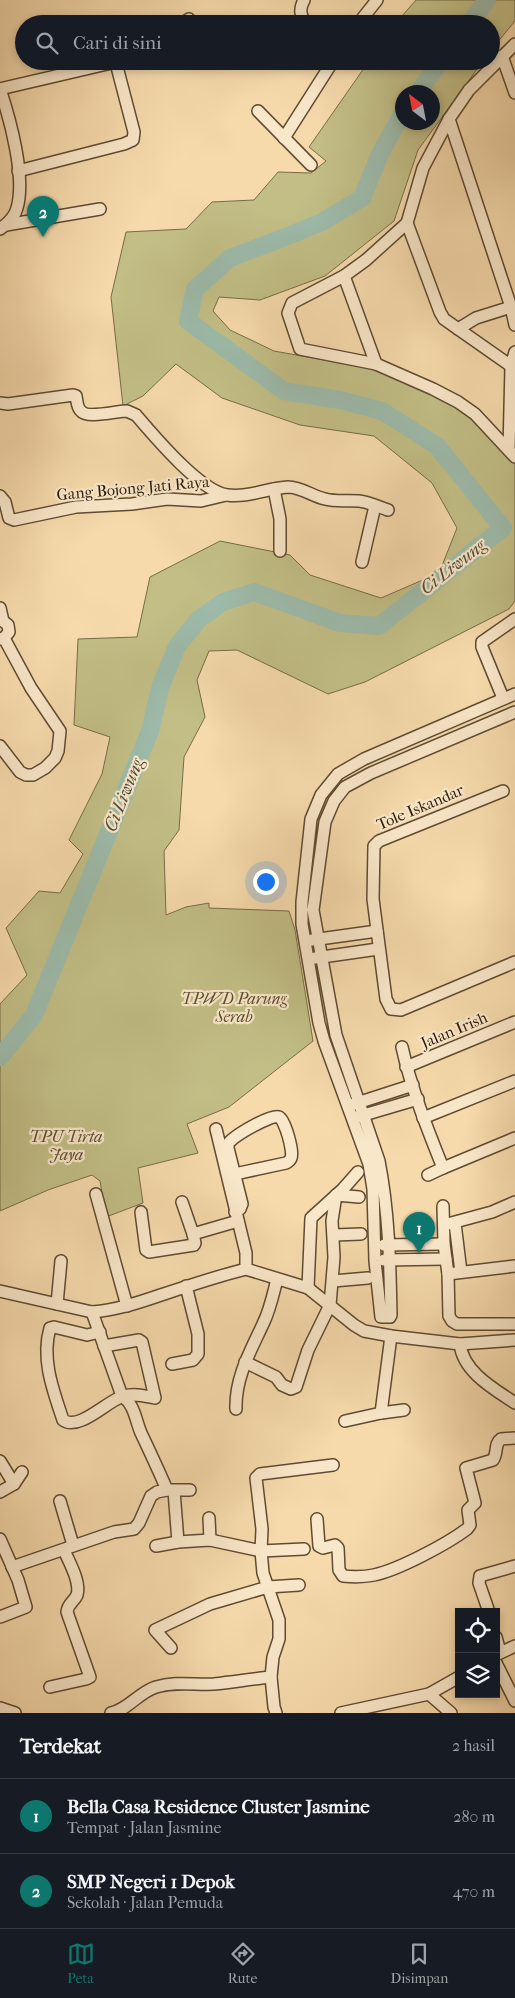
<!DOCTYPE html>
<html lang="id">
<meta charset="utf-8">
<style>
body{margin:0;font-family:"IM FELL French Canon",serif;background:#242831;color:#f1f3f6}
.controls{position:absolute;right:15px;bottom:15px;display:grid;overflow:hidden;border-radius:0px;box-shadow:0 2px 8px #0003}
.controls button{width:45px;height:45px;display:grid;place-items:center;padding:0;border:0;border-bottom:1px solid #363941;background:#171b24;color:#f1f3f6;font:25px sans-serif}
.compass{position:absolute;left:395px;top:85px;width:45px;height:45px;border-radius:50%;background:#171b24;box-shadow:0 2px 8px #0003;rotate:328deg}
.you{position:absolute;left:265px;top:881px;width:18px;height:18px;margin:-12px;border:4px solid #fff;border-radius:50%;background:#1a73e8;box-shadow:0 0 0 8px #1a73e833}
.badge{display:grid;place-items:center;width:32px;height:32px;border-radius:50%;background:#0f766e;color:#fff;font-size:16px;font-weight:700}
.pin{position:absolute;translate:-50% -41px;filter:drop-shadow(0 1px 2px #0008)}
.pin::after{content:'';position:absolute;top:26px;width:18px;height:15px;background:inherit;clip-path:polygon(0 0,100% 0,50% 100%)}
.list{margin:0;padding:0;list-style:none}
h2{display:flex;justify-content:space-between;align-items:center;height:65px;margin:0;padding:0 20px;font-size:21px}
h2 small{font-size:16px;font-weight:400;color:#9ea1a6}
.list li{display:grid;grid-template-columns:32px 1fr auto;gap:15px;align-items:center;box-sizing:border-box;height:75px;padding:0 20px;border-top:1px solid #363941}
.list b{display:block;font-size:19px;white-space:nowrap}
.list p{margin:0;font-size:16px;white-space:nowrap;color:#9ea1a6}
.list em{font-size:16px;font-style:normal;color:#9ea1a6}
.icon{flex:none;width:28px;height:28px;fill:none;stroke:currentColor;stroke-width:2;stroke-linecap:round;stroke-linejoin:round}
.map{position:relative;flex:none;width:515px;height:1713px;overflow:hidden}
.search{position:absolute;background:#171b24;box-shadow:0 2px 8px #0003;left:15px;right:15px;top:15px;height:55px;display:flex;align-items:center;gap:12px;box-sizing:border-box;padding:0 18px;border-radius:28px;color:#9ea1a6;font-size:19px}
.sheet{height:215px;background:#171b24}
nav{display:flex;justify-content:space-around;align-items:center;box-sizing:border-box;height:70px;border-top:1px solid #363941;background:#171b24;font-size:14px;color:#9ea1a6}
nav a{display:grid;justify-items:center;gap:2px}
nav .on{color:#0f766e}
.map>svg:first-child{display:block}
.green{fill:#c2be86;stroke:#766c48;fill-rule:evenodd}
.lines{fill:none;stroke-linecap:round;stroke-linejoin:round}
.river{stroke:#9dbbab;stroke-width:18}
.minor-casing{stroke:#5e4b32;stroke-width:14}
.minor{stroke:#f9e7c9;stroke-width:11}
.labels{text-anchor:middle;dominant-baseline:central;stroke-width:4.5;stroke-linejoin:round;paint-order:stroke}
.street-label{font-size:16px;fill:#2b1b09;stroke:#f9e7c9}
.park-label{font-size:16px;font-style:italic;fill:#584c2e;stroke:#f9e7c9}
.water-label{font-size:18px;font-style:italic;fill:#4d4b3a;stroke:#f9e7c9}
</style>
<div class="map">
<svg width="515" height="1713" viewBox="0 0 515 1713">
<rect width="100%" height="100%" fill="#f6daac"/>
<filter id="stains"><feTurbulence type="fractalNoise" baseFrequency=".004" numOctaves="4"/><feColorMatrix values="0 0 0 0 .2 0 0 0 0 .09 0 0 0 0 .02 0 0 0 .5 -.17"/></filter>
<radialGradient id="worn" r=".72"><stop offset=".6" stop-color="#630" stop-opacity="0"/><stop offset="1" stop-color="#630" stop-opacity=".3"/></radialGradient>
<g class="green">
<path d="M416 0H515V21L491 50V24H395Z"/>
<path d="M369 61H483L418 150 394 221 325 276 260 300 219 297 213 311 230 330 274 351 413 376 471 407 515 462V601L509 609 365 682 328 694 237 650 209 651 197 680 205 717 184 757 179 830 164 851 166 915 186 907 209 903V908L289 911 295 930 313 1041 229 1107 187 1124 198 1153 138 1168 143 1203 106 1217 100 1181 92 1175 48 1190 0 1211V1004L27 975 6 928 39 891 60 893 83 854 69 840 102 774 110 737 74 725 78 639 137 637 150 577 220 541 290 555 310 575 381 598 439 573 457 528 432 483 374 436 300 425 222 398 176 364 143 396 123 406 111 297 126 232 186 229 212 202 254 200 278 172 311 173 326 161 309 147ZM402 92H432V122H402Z"/>
</g>
<g class="lines">
<g class="river">
<path d="M469 24 487 0"/>
<path d="M418 92 441 61"/>
<path d="M0 1057 34 1015 150 731 160 688 177 646 199 619 223 602 254 592 340 623 379 626 503 528 437 446 382 411 340 400 284 391 188 321 195 289 230 258 283 238 322 222 362 198 380 154 402 114"/>
</g>
<g class="minor-casing">
<g id="minor">
<path d="M304 0C299 9 300 15 306 24"/>
<path d="M182 24 189 19"/>
<path d="M358 24 377 0"/>
<path d="M515 44 469 90 449 119 423 168 407 223 366 260 344 276 292 303 288 313 300 349 376 364 433 389 458 402 475 414 515 457"/>
<path d="M502 56 515 93"/>
<path d="M0 89C10 119 26 177 17 208 15 217 7 224 0 229"/>
<path d="M0 89 120 61"/>
<path d="M258 111 311 165"/>
<path d="M449 119 511 307 515 325"/>
<path d="M284 138 333 61"/>
<path d="M18 171 124 144 133 140 134 132 116 63"/>
<path d="M407 223 440 312 444 319 511 366"/>
<path d="M6 225 100 209"/>
<path d="M344 276 376 364"/>
<path d="M458 329 476 318 511 307"/>
<path d="M0 403 8 404 73 395 76 396C77 401 77 408 81 411 87 419 117 411 127 411L136 415C154 436 200 491 227 495 248 498 268 488 288 487 301 487 312 496 325 499 336 502 347 500 359 501 369 502 379 507 388 510"/>
<path d="M509 450 511 366 515 352"/>
<path d="M274 489 280 519V551"/>
<path d="M0 496 5 502 9 518 14 520 76 507 132 504 167 499 201 501 226 495"/>
<path d="M362 562 375 506"/>
<path d="M0 608 3 621 8 625 9 632 4 638 0 639"/>
<path d="M515 694 364 759 338 774 321 795 311 819 302 902V924L319 1023 324 1041 369 1164 373 1189 375 1261 381 1317H390L391 1315C390 1264 389 1212 379 1161L336 1035 313 910 325 822 334 801 345 787 371 773 515 712"/>
<path d="M503 698 482 647V642L515 619"/>
<path d="M0 746 20 772 26 775H33L45 768 55 758 58 751 60 731 31 688 4 638"/>
<path d="M503 791 379 841 374 846 373 899 386 999 391 1009 401 1010 515 962"/>
<path d="M312 940 377 931"/>
<path d="M315 958 378 949"/>
<path d="M402 1047C411 1088 427 1128 443 1168L515 1138"/>
<path d="M406 1067 515 1022"/>
<path d="M351 1105 413 1085"/>
<path d="M357 1117 418 1099"/>
<path d="M423 1118 515 1081"/>
<path d="M235 1174 286 1163C288 1162 290 1161 291 1158 294 1152 285 1120 279 1117 271 1114 233 1136 228 1144V1148L242 1204 240 1209 235 1212"/>
<path d="M428 1175 443 1168"/>
<path d="M96 1194 127 1306"/>
<path d="M182 1202 193 1234 238 1221"/>
<path d="M443 1206 444 1244 448 1274 515 1266"/>
<path d="M141 1212 146 1250 149 1252 194 1245 195 1243 193 1234"/>
<path d="M455 1223 461 1272"/>
<path d="M444 1225 492 1212 515 1202"/>
<path d="M334 1235 361 1234"/>
<path d="M384 1245 444 1244"/>
<path d="M384 1260 446 1259"/>
<path d="M246 1269 308 1288 354 1325 364 1331 391 1336 460 1344C463 1372 494 1389 515 1403"/>
<path d="M448 1274 449 1316 452 1321 457 1324H515"/>
<path d="M333 1281 368 1278"/>
<path d="M308 1288 311 1218 343 1189 358 1172"/>
<path d="M0 1291 92 1312C118 1310 140 1302 164 1294 191 1285 218 1276 246 1269V1253L216 1129"/>
<path d="M57 1304 61 1261"/>
<path d="M92 1312 122 1396C135 1405 135 1419 141 1433 150 1452 159 1471 167 1490H190"/>
<path d="M100 1332 87 1335 54 1327 50 1328C41 1359 53 1390 63 1420 79 1432 109 1399 124 1396 135 1393 145 1396 155 1398L142 1342 139 1340 104 1346"/>
<path d="M460 1344 515 1340"/>
<path d="M245 1362 276 1377 282 1385 291 1389 296 1387 308 1350 330 1305 334 1257 332 1221 336 1195 359 1197"/>
<path d="M172 1364 193 1360 198 1354V1334L186 1286"/>
<path d="M236 1409C235 1378 250 1352 263 1324 270 1310 273 1295 277 1279"/>
<path d="M381 1413 404 1410"/>
<path d="M345 1421 381 1413 391 1336"/>
<path d="M0 1461 14 1484"/>
<path d="M174 1491 178 1542"/>
<path d="M0 1492 14 1484 22 1472"/>
<path d="M60 1501 73 1545"/>
<path d="M209 1518 210 1540"/>
<path d="M317 1519 319 1546 323 1548 335 1545 338 1548 339 1570 343 1576C353 1577 364 1577 374 1575 398 1570 447 1544 467 1529L470 1525 468 1510 475 1503 466 1468 493 1460C498 1453 494 1444 501 1439L515 1438"/>
<path d="M0 1539 18 1580 26 1607 0 1617"/>
<path d="M156 1546 178 1542 210 1540 261 1551 263 1573 279 1620V1639L273 1657 271 1677 274 1707 276 1713"/>
<path d="M304 1549 261 1551 262 1529 256 1478 260 1474 333 1465"/>
<path d="M12 1567 114 1532 134 1529 139 1523 151 1496 157 1492 167 1490"/>
<path d="M489 1612 479 1583 480 1576 515 1566"/>
<path d="M496 1637 500 1652"/>
<path d="M171 1648 155 1630 210 1604 268 1587 299 1585"/>
<path d="M496 1655 515 1646"/>
<path d="M496 1663 515 1701"/>
<path d="M50 1687 86 1679 90 1677 67 1612C68 1603 74 1602 77 1595 81 1582 69 1562 64 1550"/>
<path d="M429 1694 451 1713"/>
<path d="M0 1708 15 1713"/>
<path d="M111 1713C128 1710 139 1692 156 1687 175 1681 195 1685 214 1684 233 1682 252 1679 271 1677"/>
<path d="M341 1713 429 1694 459 1677"/>
</g>
</g>
<use href="#minor" class="minor"/>
</g>
<g class="labels">
<g class="street-label">
<text transform="translate(133 488) rotate(-5)">Gang Bojong Jati Raya</text>
<text transform="translate(420 807) rotate(-23)">Tole Iskandar</text>
<text transform="translate(454 1030) rotate(-23)">Jalan Irish</text>
</g>
<g class="park-label">
<text x="234" y="998">TPWD Parung<tspan x="234" dy="18">Serab</tspan></text>
<text x="66" y="1136">TPU Tirta<tspan x="66" dy="18">Jaya</tspan></text>
</g>
<g class="water-label">
<text transform="translate(453 567) rotate(-38)">Ci Liwung</text>
<text transform="translate(124 795) rotate(-68)">Ci Liwung</text>
</g>
</g>
<rect width="100%" height="100%" filter="url(#stains)"/>
<rect width="100%" height="100%" fill="url(#worn)"/>
</svg>
<div class="controls">
<button><svg class="icon" aria-label="locate" viewBox="0 0 24 24"><circle cx="12" cy="12" r="6"/><path d="M12 2v4M12 18v4M2 12h4M18 12h4"/></svg></button>
<button><svg class="icon" aria-label="layers" viewBox="0 0 24 24"><path d="M12 4l9 5-9 5-9-5zM3 14l9 5 9-5"/></svg></button>
</div>
<svg class="compass" viewBox="-18 -18 36 36"><path d="M0-13l5 13h-10z" fill="#e53935"/><path d="M0 13l5-13h-10z" fill="#9ea1a6"/></svg>
<div class="you"></div>
<div class="pin badge" style="left:419px;top:1253px">1</div>
<div class="pin badge" style="left:43px;top:237px">2</div>
<div class="search"><svg class="icon" aria-label="search" viewBox="0 0 24 24"><circle cx="10" cy="10" r="6"/><path d="M15 15l6 6"/></svg>Cari di sini</div>
</div>
<section class="sheet">
<h2>Terdekat<small>2 hasil</small></h2>
<ul class="list">
<li><span class="badge">1</span><div><b>Bella Casa Residence Cluster Jasmine</b><p>Tempat · Jalan Jasmine</p></div><em>280 m</em></li>
<li><span class="badge">2</span><div><b>SMP Negeri 1 Depok</b><p>Sekolah · Jalan Pemuda</p></div><em>470 m</em></li>
</ul>
</section>
<nav>
<a class="on"><svg class="icon" aria-label="map" viewBox="0 0 24 24"><path d="M3 6l6-2 6 2 6-2v14l-6 2-6-2-6 2zM9 4v14M15 6v14"/></svg>Peta</a>
<a><svg class="icon" aria-label="directions" viewBox="0 0 24 24"><path d="M12 3l9 9-9 9-9-9zM9 14v-3h6M13 9l2 2-2 2"/></svg>Rute</a>
<a><svg class="icon" aria-label="saved" viewBox="0 0 24 24"><path d="M7 4h10v16l-5-4-5 4z"/></svg>Disimpan</a>
</nav>
